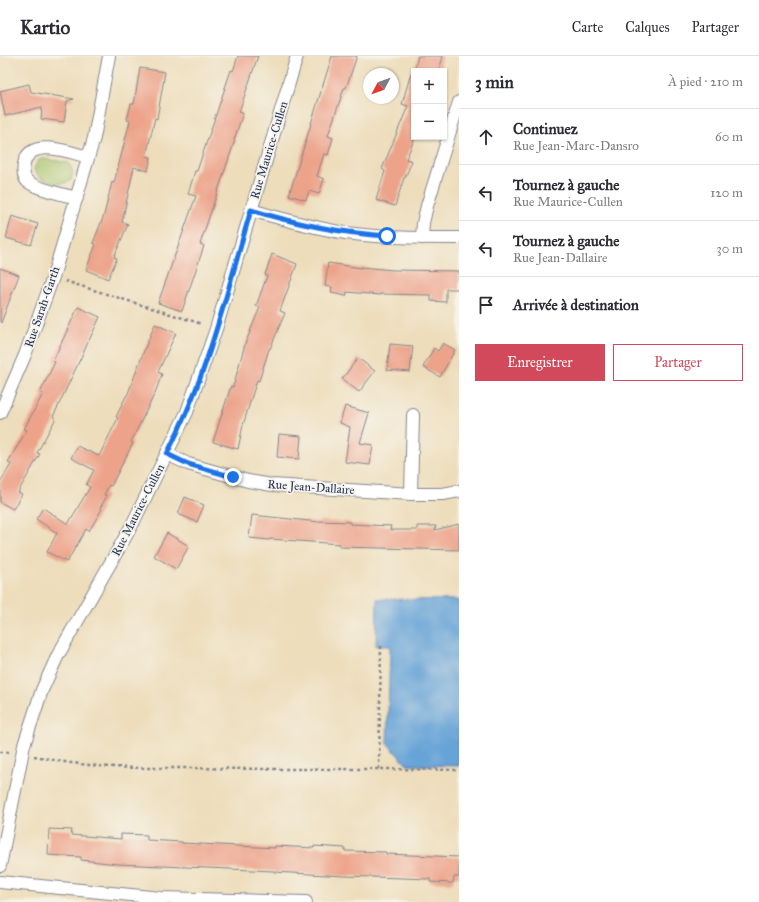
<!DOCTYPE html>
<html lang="fr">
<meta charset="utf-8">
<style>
body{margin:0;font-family:"IM FELL Great Primer",serif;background:#f7f7f7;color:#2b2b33}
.controls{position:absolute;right:12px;top:12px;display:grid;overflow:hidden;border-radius:0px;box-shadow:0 1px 3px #0004}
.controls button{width:36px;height:36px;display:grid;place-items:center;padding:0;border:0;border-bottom:1px solid #e1e1e2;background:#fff;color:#2b2b33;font:20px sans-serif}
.compass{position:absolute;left:363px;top:12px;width:36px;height:36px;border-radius:50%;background:#fff;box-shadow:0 1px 3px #0004;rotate:229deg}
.stop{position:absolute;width:12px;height:12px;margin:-9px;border:3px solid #1a73e8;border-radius:50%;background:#fff}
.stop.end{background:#1a73e8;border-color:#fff;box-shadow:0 1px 4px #0008}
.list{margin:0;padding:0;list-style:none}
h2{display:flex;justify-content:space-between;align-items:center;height:52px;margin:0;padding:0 16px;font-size:17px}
h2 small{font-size:13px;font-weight:400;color:#7c7c81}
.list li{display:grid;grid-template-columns:26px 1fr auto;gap:12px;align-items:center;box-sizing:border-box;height:56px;padding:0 16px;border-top:1px solid #e1e1e2}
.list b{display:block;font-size:15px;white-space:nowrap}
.list p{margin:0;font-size:13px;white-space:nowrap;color:#7c7c81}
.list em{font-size:13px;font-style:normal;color:#7c7c81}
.actions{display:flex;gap:8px;padding:12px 16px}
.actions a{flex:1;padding:9px 0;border:1px solid #d1495b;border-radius:0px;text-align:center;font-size:14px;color:#d1495b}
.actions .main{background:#d1495b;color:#fff}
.icon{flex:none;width:22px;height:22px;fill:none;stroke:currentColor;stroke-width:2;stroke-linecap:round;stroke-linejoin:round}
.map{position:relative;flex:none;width:459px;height:846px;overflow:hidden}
header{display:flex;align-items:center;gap:24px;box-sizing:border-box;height:56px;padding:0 20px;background:#fff;border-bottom:1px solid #e1e1e2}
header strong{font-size:19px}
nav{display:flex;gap:22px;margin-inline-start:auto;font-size:14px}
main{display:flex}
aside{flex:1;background:#fff}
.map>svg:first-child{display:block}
.green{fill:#a7c269;stroke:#617864}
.water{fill:#66a3d7;stroke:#40699a}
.building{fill:#eda38a}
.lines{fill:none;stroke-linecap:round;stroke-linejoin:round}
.minor-casing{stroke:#84868c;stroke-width:14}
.path{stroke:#84868c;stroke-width:2.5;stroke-dasharray:3 3;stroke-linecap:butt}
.minor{stroke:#fff;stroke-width:12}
.route{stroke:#1a73e8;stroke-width:5}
.labels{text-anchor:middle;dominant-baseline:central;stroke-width:3.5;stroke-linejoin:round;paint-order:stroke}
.street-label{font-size:12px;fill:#1b2f5e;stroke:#f7f3e8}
</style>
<header>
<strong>Kartio</strong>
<nav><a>Carte</a><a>Calques</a><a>Partager</a></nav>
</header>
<main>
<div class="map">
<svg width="459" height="846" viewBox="0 0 459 846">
<rect width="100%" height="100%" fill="#f7f3e8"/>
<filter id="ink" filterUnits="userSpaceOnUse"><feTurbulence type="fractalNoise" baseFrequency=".025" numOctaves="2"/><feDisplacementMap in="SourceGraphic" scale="8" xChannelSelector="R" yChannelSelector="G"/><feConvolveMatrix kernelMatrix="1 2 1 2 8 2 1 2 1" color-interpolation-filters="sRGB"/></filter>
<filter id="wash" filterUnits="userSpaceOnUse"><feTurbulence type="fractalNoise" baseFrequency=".012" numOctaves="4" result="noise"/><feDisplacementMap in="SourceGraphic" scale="16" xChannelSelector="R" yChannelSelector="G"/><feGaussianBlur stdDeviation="0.9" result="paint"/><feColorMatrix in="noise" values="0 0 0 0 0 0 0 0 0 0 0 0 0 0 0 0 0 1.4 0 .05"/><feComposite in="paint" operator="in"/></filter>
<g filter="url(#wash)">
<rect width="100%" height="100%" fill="#edddbb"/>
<path class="green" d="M41 103H45L69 107 73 116 71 124C61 132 37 125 34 113L38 105Z"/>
<path class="water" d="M377 543 459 544V710L407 709 387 687 390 590H376Z"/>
<g id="blocks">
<g class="building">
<path d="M238 0H258L239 56 243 57 234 84H235L200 188 204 190 182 255 158 247 196 140 188 138 195 115H197L231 14 233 15Z"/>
<path d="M332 0H357L346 32H344L328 80 333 82 328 99 324 98 317 120 324 123 319 138 309 135 306 144 289 139Z"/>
<path d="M418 0H443L439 15H414Z"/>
<path d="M140 12 165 16 157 63 155 62 146 100 151 101 148 115 134 111 122 166 128 168 114 201 117 202 108 223 86 214 96 188 93 187 104 159 112 126 114 127 130 65 127 64 131 48H134Z"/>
<path d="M411 17 414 18V84L406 103 412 105 405 122H404L395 150 376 144 385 115 382 113 408 50 402 48Z"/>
<path d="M29 28 31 36 74 43 67 45 64 66 41 63 42 51 5 60 0 35Z"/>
<path d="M12 160 38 168 31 189 6 182Z"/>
<path d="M272 198 297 208 280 255 285 257 270 293H269L259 325 257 324 243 369 238 393 213 386 231 330 233 331 245 288 260 251 256 250 267 220 265 219Z"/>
<path d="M328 207 361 212V211L393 214 459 215V233H446V246L431 245V239L380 238V239L347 236 346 240 331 237 332 231 325 230Z"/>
<path d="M0 212 19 219 1 267 0 266Z"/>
<path d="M78 251 100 261 53 361 56 362 37 397 40 398 18 436 22 438 13 453 0 446V427L11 408 8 406 27 374 24 373 43 338 40 337 55 306 53 305Z"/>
<path d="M155 268 176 277 158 316 162 318 155 337 131 386 133 387 111 430 109 429 104 439 107 440 100 452 102 453 89 475 86 473 67 506 47 496 57 477 36 463 43 452 68 468 90 431 86 429 94 414 71 402 77 390 99 400 118 362 116 361 126 340H127L145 292Z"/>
<path d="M443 287 455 294 440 321 423 311 434 292 438 295Z"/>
<path d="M390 288 413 290 410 316 387 314Z"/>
<path d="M358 302 375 315 359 336 342 323Z"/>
<path d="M345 350 369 357 360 387 373 389 370 409 345 406 350 371 340 367Z"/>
<path d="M279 378 301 380 299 403 277 401Z"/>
<path d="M185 441 204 449 197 466 178 458Z"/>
<path d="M252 459 319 466V465L350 466V468L391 470 390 474H417V470H436L435 474 459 468V494L340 491V488L270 483 269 484 249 482Z"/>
<path d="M167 477 189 490 176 513 154 500Z"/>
<path d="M49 773 72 774 71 779 121 783V778L147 779V784L182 786V787L275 792V790L314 792V790L345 792V795L386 796V798L459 801V821H454L453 827 430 826V823L344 820 274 816V815L118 808 81 804V801L48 799Z"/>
</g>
</g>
</g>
<g filter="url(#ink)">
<use href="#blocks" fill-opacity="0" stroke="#84868c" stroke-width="1"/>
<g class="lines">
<g class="minor-casing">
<g id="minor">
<path d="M77 142C65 139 36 133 27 125 23 121 23 114 24 108 29 81 70 96 88 101"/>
<path d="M251 154C282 163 314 172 346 177 383 182 421 182 459 182"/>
<path d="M422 182 423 167 427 150 459 46"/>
<path d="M0 357 25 299 53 221 94 82 109 0"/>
<path d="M167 398 188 408 248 425 272 429 411 438H443L459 435"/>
<path d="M411 438 413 359"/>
<path d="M0 810 24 689 42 634 58 599 131 471 187 356 216 273 297 0"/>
<path d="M0 826 161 842 306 846"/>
</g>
</g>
<g class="path">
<path d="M65 225 202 268"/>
<path d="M0 696H9"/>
<path d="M34 700C47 702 60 706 73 707 113 713 154 712 194 712 283 714 371 712 459 714"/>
<path d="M379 713 381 590"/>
</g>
<use href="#minor" class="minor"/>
</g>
</g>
<g class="lines" filter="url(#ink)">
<path class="route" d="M233 421 188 408 167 398C180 372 192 345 202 317 221 264 235 208 251 154 296 168 340 177 387 180"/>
</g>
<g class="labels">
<g class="street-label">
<text transform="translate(269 94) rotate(-73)">Rue Maurice-Cullen</text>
<text transform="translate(42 251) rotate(-71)">Rue Sarah-Garth</text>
<text transform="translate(311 431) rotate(4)">Rue Jean-Dallaire</text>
<text transform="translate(138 454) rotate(-63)">Rue Maurice-Cullen</text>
</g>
</g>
</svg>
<div class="controls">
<button>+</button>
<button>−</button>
</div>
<svg class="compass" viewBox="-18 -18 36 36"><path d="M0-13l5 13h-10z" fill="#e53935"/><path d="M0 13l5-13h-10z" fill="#7c7c81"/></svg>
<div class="stop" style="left:387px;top:180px"></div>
<div class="stop end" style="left:233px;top:421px"></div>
</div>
<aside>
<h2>3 min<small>À pied · 210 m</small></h2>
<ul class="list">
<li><svg class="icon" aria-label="ahead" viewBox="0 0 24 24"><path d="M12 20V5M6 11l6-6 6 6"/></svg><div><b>Continuez</b><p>Rue Jean-Marc-Dansro</p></div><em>60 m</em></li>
<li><svg class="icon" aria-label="left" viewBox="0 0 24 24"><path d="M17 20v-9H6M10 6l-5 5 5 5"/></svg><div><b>Tournez à gauche</b><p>Rue Maurice-Cullen</p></div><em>120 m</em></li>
<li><svg class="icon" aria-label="left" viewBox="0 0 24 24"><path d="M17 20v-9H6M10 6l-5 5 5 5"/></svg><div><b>Tournez à gauche</b><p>Rue Jean-Dallaire</p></div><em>30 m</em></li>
<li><svg class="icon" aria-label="arrive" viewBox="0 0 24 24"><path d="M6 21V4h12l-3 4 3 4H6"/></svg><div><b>Arrivée à destination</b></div></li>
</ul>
<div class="actions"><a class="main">Enregistrer</a><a>Partager</a></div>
</aside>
</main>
